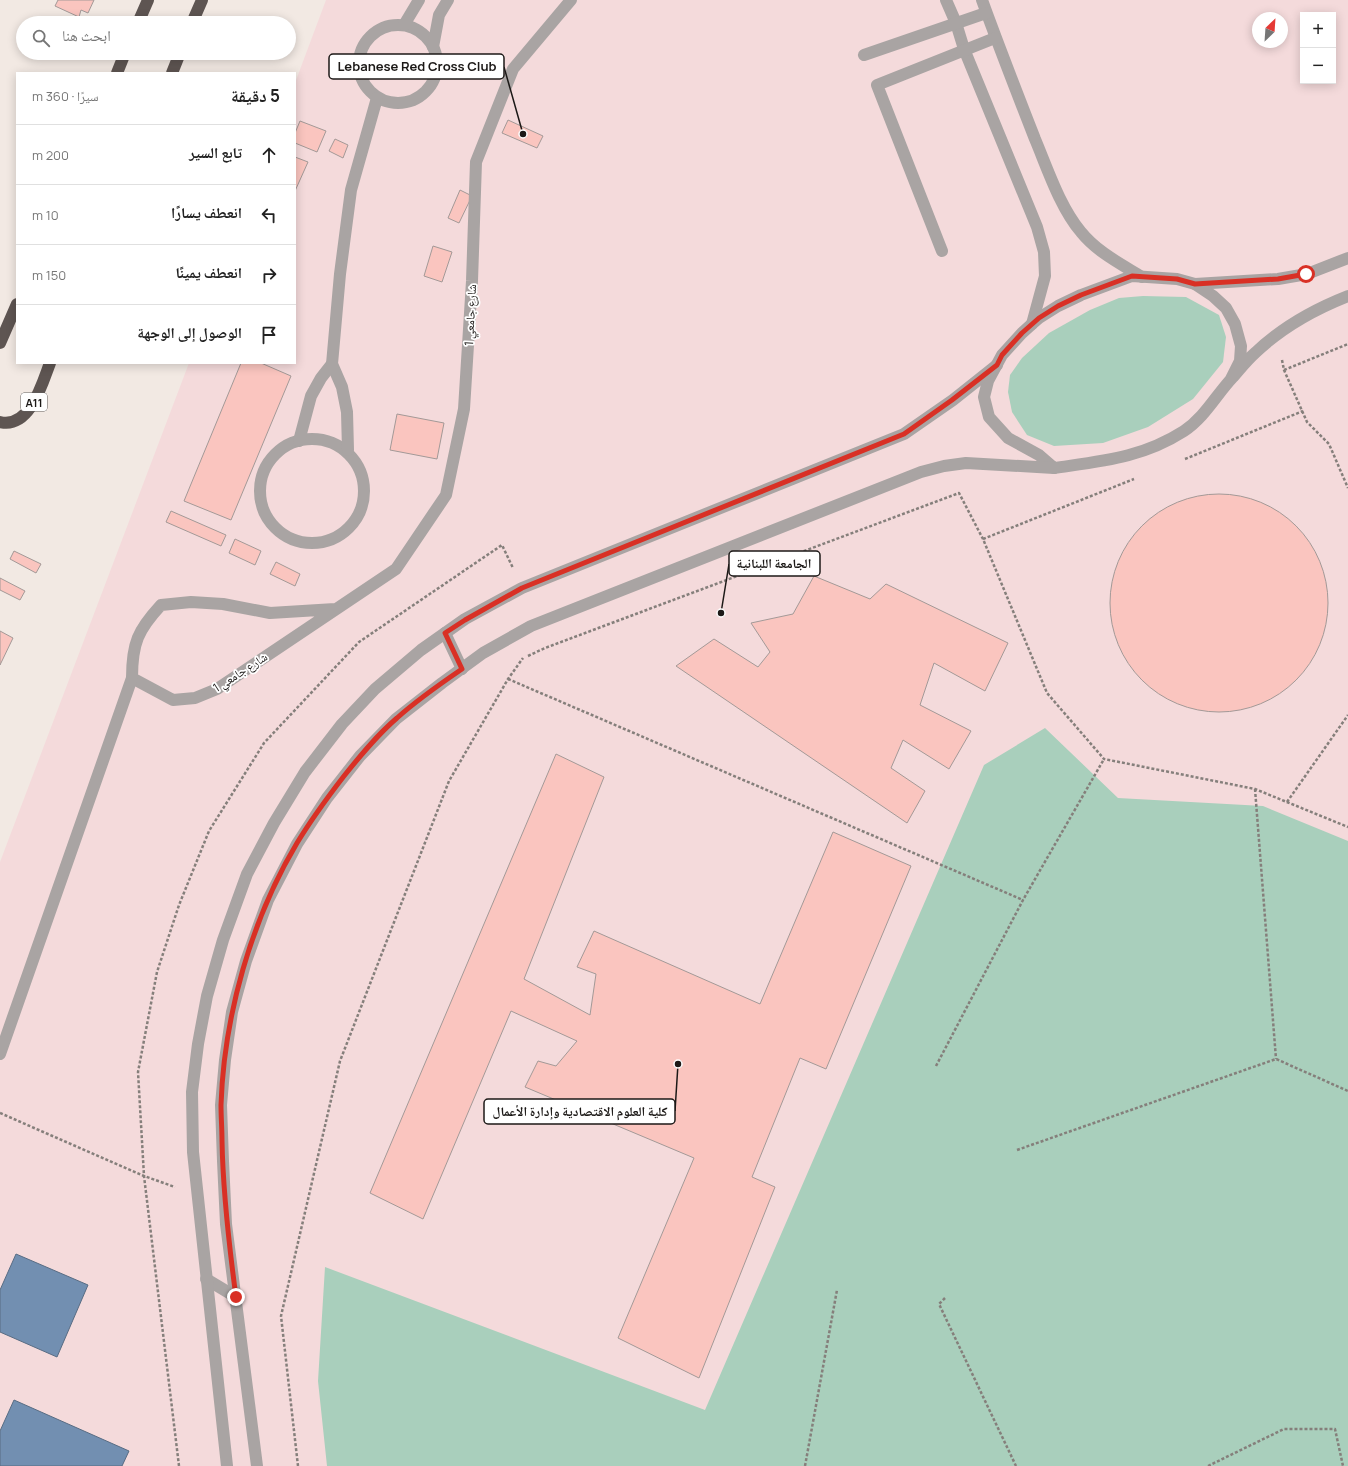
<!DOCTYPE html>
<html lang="ar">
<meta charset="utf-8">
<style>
body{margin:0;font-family:Manrope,"Noto Naskh Arabic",sans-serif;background:#f2f2f2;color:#222;direction:rtl}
.controls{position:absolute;right:12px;top:12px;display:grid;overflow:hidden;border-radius:0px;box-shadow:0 2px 10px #0003}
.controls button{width:36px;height:36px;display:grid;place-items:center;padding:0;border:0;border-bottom:1px solid #e0e0e0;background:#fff;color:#222;font:20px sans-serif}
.compass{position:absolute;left:1252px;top:12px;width:36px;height:36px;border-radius:50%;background:#fff;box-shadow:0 2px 10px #0003;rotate:25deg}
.stop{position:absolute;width:12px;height:12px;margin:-9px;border:3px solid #d93025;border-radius:50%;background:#fff}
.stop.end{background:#d93025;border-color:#fff;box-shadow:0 1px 4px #0008}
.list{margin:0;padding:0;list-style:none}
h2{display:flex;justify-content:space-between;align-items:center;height:52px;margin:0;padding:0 16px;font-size:17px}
h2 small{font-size:13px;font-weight:400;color:#767676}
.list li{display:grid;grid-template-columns:26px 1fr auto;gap:12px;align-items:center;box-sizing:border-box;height:60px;padding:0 16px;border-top:1px solid #e0e0e0}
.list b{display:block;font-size:15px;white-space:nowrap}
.list em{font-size:13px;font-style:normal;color:#767676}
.icon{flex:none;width:22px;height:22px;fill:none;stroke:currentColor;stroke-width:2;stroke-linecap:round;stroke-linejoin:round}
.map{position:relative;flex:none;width:1348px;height:1466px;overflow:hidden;direction:ltr}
.search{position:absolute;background:#fff;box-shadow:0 2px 10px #0003;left:16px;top:16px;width:280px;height:44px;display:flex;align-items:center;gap:10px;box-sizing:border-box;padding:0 14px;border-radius:22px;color:#767676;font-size:15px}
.panel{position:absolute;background:#fff;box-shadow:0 2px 10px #0003;left:16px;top:72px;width:280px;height:292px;border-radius:0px;direction:rtl}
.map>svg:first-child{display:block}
.education{fill:#f4dadb;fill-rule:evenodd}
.green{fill:#a9cfbc}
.water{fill:#728fb1;stroke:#586c83}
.building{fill:#fac5bf;stroke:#a39997}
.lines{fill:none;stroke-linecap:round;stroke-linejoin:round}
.path{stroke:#857f7b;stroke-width:2.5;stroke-dasharray:3 2;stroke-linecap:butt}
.minor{stroke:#a9a4a3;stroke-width:12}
.highway{stroke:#5e5552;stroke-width:12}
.route{stroke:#d93025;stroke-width:5}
.labels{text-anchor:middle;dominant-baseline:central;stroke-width:3.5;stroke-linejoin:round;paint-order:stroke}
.shield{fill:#fff;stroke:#605e5d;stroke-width:1}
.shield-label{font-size:11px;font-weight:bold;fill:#1c1917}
.street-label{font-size:12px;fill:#1c1917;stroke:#fff}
.leader{fill:none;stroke:#1c1917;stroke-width:1.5}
.callout-dot{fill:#1c1917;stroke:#fff;stroke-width:1.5}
.callout{fill:#fff;stroke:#1c1917;stroke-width:1.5}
.callout-label{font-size:13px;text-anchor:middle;font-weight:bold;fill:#1c1917}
</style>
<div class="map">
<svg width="1348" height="1466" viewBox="0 0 1348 1466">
<rect width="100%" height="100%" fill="#f2e9e3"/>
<path class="education" d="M326 0H1348V1466H0V862L189 363H295V83ZM1303 15H1333V81H1303ZM1258 18H1282V42H1258Z"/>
<g class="green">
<path d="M1143 296 1186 297 1219 315 1226 337 1223 362 1193 399 1148 427 1103 443 1054 446 1027 435 1012 412 1008 392 1010 375 1022 358 1049 333 1090 310 1119 298Z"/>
<path d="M1045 728 1118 798 1263 806 1348 841V1466H327L318 1381 325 1267 705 1410 984 765Z"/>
</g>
<g class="water">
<path d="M16 1254 88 1285 57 1357 0 1332V1290Z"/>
<path d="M14 1400 129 1451 122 1466H0V1431Z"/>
</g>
<g class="building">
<path d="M58 0H94L88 13 81 10 79 17 55 6Z"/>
<path d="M508 120 543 136 537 148 502 133Z"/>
<path d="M300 121 326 131 317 152 295 143V133Z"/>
<path d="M335 139 348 145 343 158 329 151Z"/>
<path d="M295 157 308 162 295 191Z"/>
<path d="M460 190 472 196 459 223 448 218Z"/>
<path d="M433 246 452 252 442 282 424 276Z"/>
<path d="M241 363H261L291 376 231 520 184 501Z"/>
<path d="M397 414 444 423 437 459 390 450Z"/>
<circle cx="1219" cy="603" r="109"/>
<path d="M171 511 226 535 221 546 166 522Z"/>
<path d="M235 539 261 551 255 565 229 553Z"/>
<path d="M14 551 41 564 36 573 10 559Z"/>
<path d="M276 562 300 574 295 586 270 574Z"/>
<path d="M814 576 870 599 886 584 1008 643 985 691 934 663 920 705 971 731 949 769 903 740 891 768 925 791 907 823 676 666 714 639 758 667 770 652 751 623 793 614Z"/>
<path d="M0 578 25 591 20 600 0 590Z"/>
<path d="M0 631 13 638 0 665Z"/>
<path d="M556 754 604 777 524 979 590 1015 596 974 577 967 594 931 760 1004 833 832 911 866 826 1069 800 1058 752 1177 775 1187 699 1378 618 1338 694 1158 525 1087 538 1061 556 1066 577 1041 511 1011 423 1219 370 1193Z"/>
</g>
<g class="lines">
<g class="path">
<path d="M1282 360 1284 370 1307 422 1329 444 1348 488"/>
<path d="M1284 370 1348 344"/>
<path d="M1185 459 1303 411"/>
<path d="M983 539 1134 479"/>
<path d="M528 656 545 648 959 493 983 539 1047 693 1104 759 1255 789 1348 827"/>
<path d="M508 679 1023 900"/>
<path d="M1255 789 1276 1059"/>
<path d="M1287 802 1348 715"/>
<path d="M936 1066 1023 900 1104 759"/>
<path d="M0 1113 144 1176 175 1187"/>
<path d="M1017 1150 1276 1059 1348 1091"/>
<path d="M945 1298 939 1304 1016 1466"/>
<path d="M179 1466 144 1176 138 1072 157 972 179 905 209 831 264 743 359 642 502 545 513 568"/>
<path d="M298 1466 281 1316 340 1061 449 781 508 679 523 658"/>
<path d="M805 1466 837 1290"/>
<path d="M1208 1466 1284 1429H1335L1343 1466"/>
</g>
<g class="minor">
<path d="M946 0 956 23 964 49 1037 227 1044 252 1045 276 1032 324"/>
<path d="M982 0C999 47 1017 93 1035 139 1048 170 1060 207 1081 232 1097 252 1121 264 1142 277"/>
<circle cx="398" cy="64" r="39"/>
<path d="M404 25 419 0"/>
<path d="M433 47 439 15 448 0"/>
<path d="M864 55 986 13"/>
<path d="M942 251 877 85 995 38"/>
<path d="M1195 284 1278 279 1307 274 1348 258"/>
<path d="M1231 379 1240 361 1241 346 1235 324 1226 308 1213 296 1195 284 1177 279 1132 276 1081 295 1058 306 1039 318 1032 324 1022 333 1002 355 988 381 984 397 989 417 1008 438 1039 455 1054 468C1102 461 1142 458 1184 431 1205 417 1216 395 1233 377 1240 369 1247 360 1255 353 1281 328 1315 309 1348 296"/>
<circle cx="312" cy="491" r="52"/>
<path d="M299 441 311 396 321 378 332 364"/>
<path d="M348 450 347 412 342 387 332 364 340 274 351 190 377 98"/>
<path d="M335 609 270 613 223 604 191 602 161 605C138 630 132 643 132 678L173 700 195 698 217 689 396 569 446 495 464 409 472 281 476 162 513 69 571 0"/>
<path d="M445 633 462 669"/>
<path d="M0 1054 132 678"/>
<path d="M206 1279 236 1297"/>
<path d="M227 1466 193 1152 192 1092 198 1044 207 996 223 940 247 874 274 823 305 772 342 724 375 689 421 650 465 619 522 588 904 434 953 400 997 365"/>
<path d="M257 1466 226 1224 223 1161 221 1105 225 1060 232 1012 246 961 268 900 297 844 327 798 360 756 396 719 442 683 483 653 531 626 921 472 944 466 966 463 1054 468"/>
</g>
<g class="highway">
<path d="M138 23 148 0"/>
<path d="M192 23 202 0"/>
<path d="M117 73 125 53"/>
<path d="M172 73 180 53"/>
<path d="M0 343 17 304"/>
<path d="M0 422C30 429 42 384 50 363"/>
</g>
</g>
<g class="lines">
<path class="route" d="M236 1297C229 1245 223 1193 222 1141 222 1129 221 1117 221 1105 224 1016 251 920 297 843 311 820 327 798 344 776 360 756 377 735 397 718 417 700 440 684 462 669L445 633 465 620 522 588 904 434 952 400 997 365 1002 355 1022 333 1039 318 1058 306 1081 295 1132 276 1177 279 1195 284 1278 279 1306 274"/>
</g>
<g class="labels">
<rect class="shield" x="21" y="393" width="26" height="18" rx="3"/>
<g class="shield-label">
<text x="34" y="402">A11</text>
</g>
<g class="street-label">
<text transform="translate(470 315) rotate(-87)">شارع جامعي 1</text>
<text transform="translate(240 672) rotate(-33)">شارع جامعي 1</text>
</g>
</g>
<path class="leader" d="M523 134L504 67M721 613L729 564M678 1064L675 1111"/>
<g class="callout-dot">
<circle cx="523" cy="134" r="4"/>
<circle cx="721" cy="613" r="4"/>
<circle cx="678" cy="1064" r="4"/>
</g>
<g class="callout">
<rect x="329" y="54" width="175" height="25" rx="4"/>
<rect x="729" y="551" width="91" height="25" rx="4"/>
<rect x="484" y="1099" width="191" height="25" rx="4"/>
</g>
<g class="callout-label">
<text x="417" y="71">Lebanese Red Cross Club</text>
<text x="774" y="568">الجامعة اللبنانية</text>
<text x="580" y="1116">كلية العلوم الاقتصادية وإدارة الأعمال</text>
</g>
</svg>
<div class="controls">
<button>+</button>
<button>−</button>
</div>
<svg class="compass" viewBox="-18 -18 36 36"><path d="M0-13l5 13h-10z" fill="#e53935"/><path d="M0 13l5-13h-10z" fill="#767676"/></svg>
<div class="stop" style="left:1306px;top:274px"></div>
<div class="stop end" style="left:236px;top:1297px"></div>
<div class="search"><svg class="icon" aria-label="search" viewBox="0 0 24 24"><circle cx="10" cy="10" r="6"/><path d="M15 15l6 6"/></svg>ابحث هنا</div>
<section class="panel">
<h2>5 دقيقة<small>سيرًا · 360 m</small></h2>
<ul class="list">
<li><svg class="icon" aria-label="ahead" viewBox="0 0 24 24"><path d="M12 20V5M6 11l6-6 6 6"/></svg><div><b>تابع السير</b></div><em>200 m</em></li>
<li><svg class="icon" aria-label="left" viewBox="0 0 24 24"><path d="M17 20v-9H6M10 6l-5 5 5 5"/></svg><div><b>انعطف يسارًا</b></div><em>10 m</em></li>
<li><svg class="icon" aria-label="right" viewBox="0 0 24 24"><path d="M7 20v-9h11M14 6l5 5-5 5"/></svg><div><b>انعطف يمينًا</b></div><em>150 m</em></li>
<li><svg class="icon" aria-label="arrive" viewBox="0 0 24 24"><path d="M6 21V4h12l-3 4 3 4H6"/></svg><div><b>الوصول إلى الوجهة</b></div></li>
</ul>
</section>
</div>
